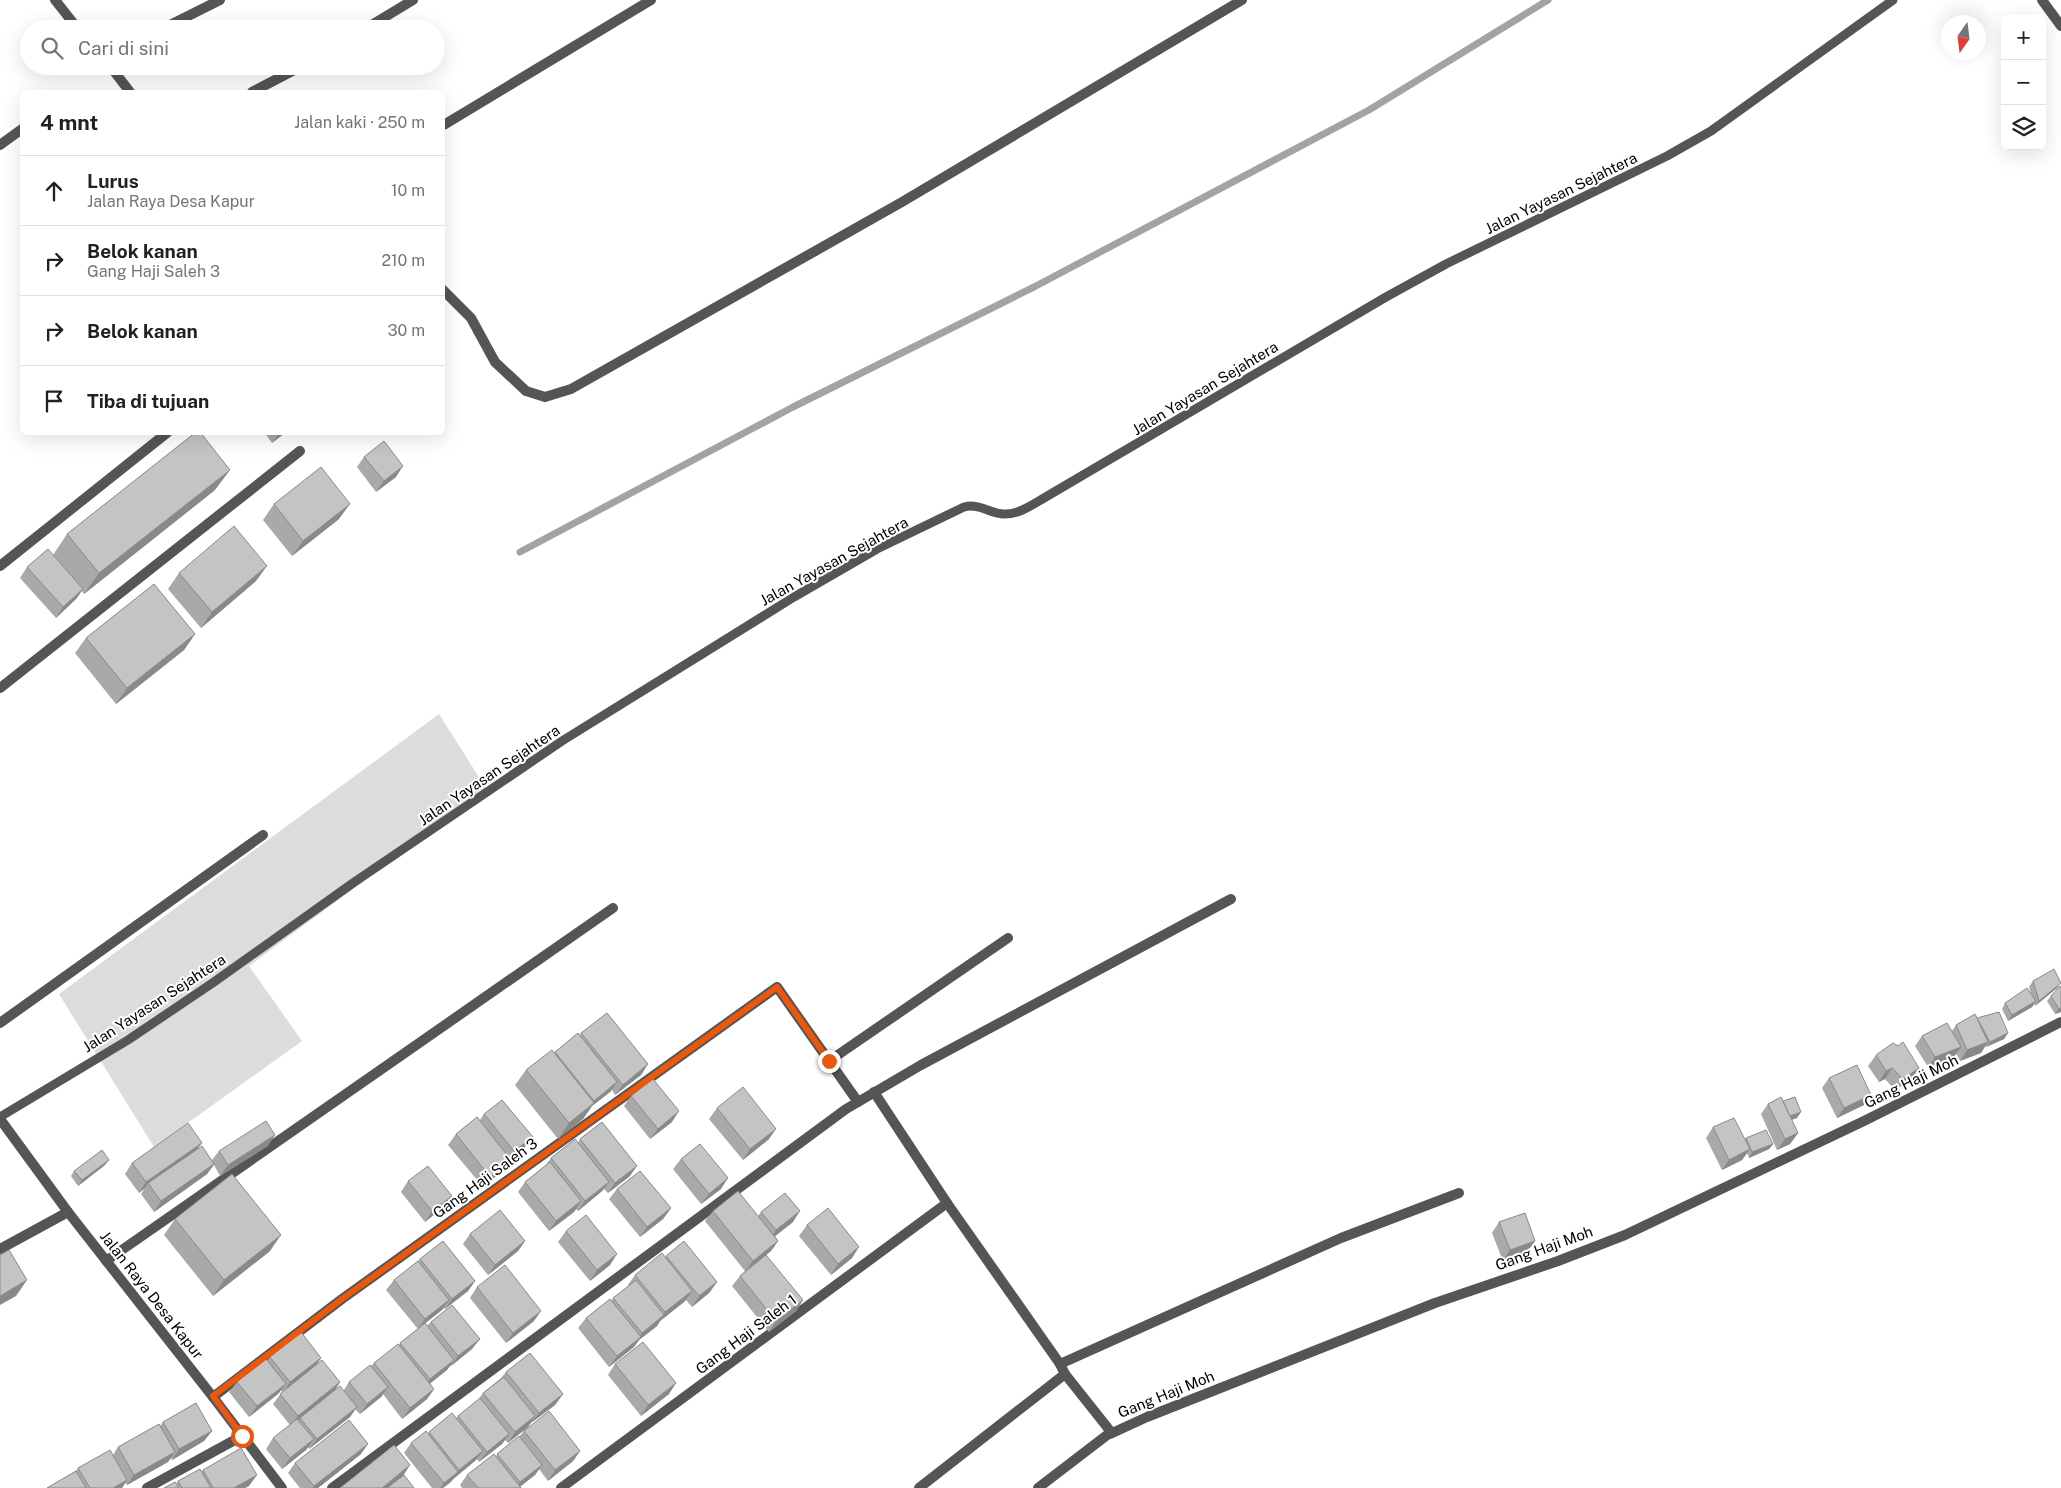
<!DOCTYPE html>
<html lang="id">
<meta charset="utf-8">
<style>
body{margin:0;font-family:"Public Sans",sans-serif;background:#f6f6f6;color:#202124}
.controls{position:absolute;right:15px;top:15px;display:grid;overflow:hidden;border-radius:8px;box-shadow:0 5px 20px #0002}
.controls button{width:45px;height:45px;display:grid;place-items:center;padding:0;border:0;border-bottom:1px solid #e0e0e0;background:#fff;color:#202124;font:25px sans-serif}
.compass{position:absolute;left:1941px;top:15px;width:45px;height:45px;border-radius:50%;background:#fff;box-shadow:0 5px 20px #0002;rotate:194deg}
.stop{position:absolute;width:15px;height:15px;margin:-11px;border:4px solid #ea580c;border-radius:50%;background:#fff}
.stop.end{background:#ea580c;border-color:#fff;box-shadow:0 1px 5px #0008}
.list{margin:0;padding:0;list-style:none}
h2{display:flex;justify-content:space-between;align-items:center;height:65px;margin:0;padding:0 20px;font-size:21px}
h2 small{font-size:16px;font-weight:400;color:#757577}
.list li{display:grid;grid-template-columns:32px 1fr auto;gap:15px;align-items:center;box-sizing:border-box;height:70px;padding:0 20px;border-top:1px solid #e0e0e0}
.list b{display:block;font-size:19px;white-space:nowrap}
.list p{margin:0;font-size:16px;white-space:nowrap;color:#757577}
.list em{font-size:16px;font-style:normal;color:#757577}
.icon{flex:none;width:28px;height:28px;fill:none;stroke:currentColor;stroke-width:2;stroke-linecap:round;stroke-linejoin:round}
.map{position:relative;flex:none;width:2061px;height:1488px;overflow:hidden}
.search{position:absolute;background:#fff;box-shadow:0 5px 20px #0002;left:20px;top:20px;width:425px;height:55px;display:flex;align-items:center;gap:12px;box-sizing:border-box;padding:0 18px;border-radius:28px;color:#757577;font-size:19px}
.panel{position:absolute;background:#fff;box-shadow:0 5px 20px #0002;left:20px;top:90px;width:425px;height:345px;border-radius:8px}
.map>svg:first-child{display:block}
.green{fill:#dcdcdc}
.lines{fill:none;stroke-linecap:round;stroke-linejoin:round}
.stream{stroke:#a3a3a3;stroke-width:7}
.service{stroke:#555;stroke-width:9}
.minor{stroke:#555;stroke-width:10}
.wall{fill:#a9a9a9}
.shaded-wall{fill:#898989}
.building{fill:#c4c4c4;stroke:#898989}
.route{stroke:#ea580c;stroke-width:6}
.labels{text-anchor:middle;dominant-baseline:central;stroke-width:4;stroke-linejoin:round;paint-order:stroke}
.street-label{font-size:15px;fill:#000;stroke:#fff}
</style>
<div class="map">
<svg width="2061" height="1488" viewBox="0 0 2061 1488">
<rect width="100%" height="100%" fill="#fff"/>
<path class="green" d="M439 714 487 790 249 966 302 1041 154 1147 59 994Z"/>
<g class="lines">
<path class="stream" d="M520 552 793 407 1034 287 1369 110 1548 0"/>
<path class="service" d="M0 1117 128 1040 214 982 353 883 562 741 794 597 877 549 964 507C979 503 989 513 1003 514 1018 515 1032 505 1044 498L1386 297 1446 264 1667 156 1711 131 1893 0"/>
<g class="minor">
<path d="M55 0 78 29"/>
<path d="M2042 0 2061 26"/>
<path d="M162 29 220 0"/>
<path d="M365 29 413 0"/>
<path d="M110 66 130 92"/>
<path d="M252 92 302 66"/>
<path d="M442 126 651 0"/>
<path d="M0 145 22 129"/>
<path d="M442 289 471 318 495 362 526 391 545 397 571 389 902 202 1242 0"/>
<path d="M0 566 168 432"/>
<path d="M0 688 300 451"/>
<path d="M0 1023 263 835"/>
<path d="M829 1061 1008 938"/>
<path d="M874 1092 947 1203 1060 1364 1065 1374 1111 1432"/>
<path d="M0 1119 68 1212 213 1397 282 1488"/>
<path d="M0 1249 68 1212"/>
<path d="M106 1261 613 908"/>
<path d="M1060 1364 1341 1238 1459 1193"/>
<path d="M213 1397 342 1299 777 987 858 1102"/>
<path d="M147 1488 242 1436"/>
<path d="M332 1488 846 1109 921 1065 1231 899"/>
<path d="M561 1488 947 1203"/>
<path d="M919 1488 1065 1374"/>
<path d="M1038 1488 1111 1432 1110 1434 1147 1417 1435 1303 1558 1261 1625 1235 1866 1120 2061 1022"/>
</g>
</g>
<g class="wall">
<path d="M264 432H286L272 443Z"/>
<path d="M364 457 396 477 376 492 357 467Z"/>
<path d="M215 490 84 594 82 591 76 599 56 618 20 578 27 567 53 555 67 534Z"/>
<path d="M274 504 339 519 292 556 263 520Z"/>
<path d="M179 573 256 581 201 628 168 589Z"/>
<path d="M195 634 184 650 116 704 75 653 86 638Z"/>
<path d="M2033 981 2057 988 2035 1006 2034 1003 2032 1007 2008 1021 2002 1009 2005 1003 2032 996 2029 987Z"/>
<path d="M2051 996 2061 1012 2055 1014 2047 1001Z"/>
<path d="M1977 1019 2008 1033 2004 1039 1986 1047 1985 1046 1981 1053 1960 1061 1956 1053 1954 1057 1928 1067 1915 1046 1922 1036 1952 1031 1956 1025Z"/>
<path d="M578 1033 580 1035 581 1033 648 1064 641 1075 615 1095 612 1090 610 1092 592 1106 583 1119 558 1139 515 1085 526 1070 554 1053Z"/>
<path d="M1876 1055 1919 1068 1912 1078 1895 1090 1885 1079 1879 1082 1868 1066Z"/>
<path d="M1829 1078 1864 1105 1837 1118 1822 1088Z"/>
<path d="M631 1096 672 1122 650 1139 624 1106Z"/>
<path d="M1783 1101 1797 1118 1791 1120 1798 1133 1790 1144 1777 1150 1761 1114 1768 1104Z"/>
<path d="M717 1108 769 1139 743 1160 709 1119Z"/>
<path d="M484 1114 525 1147 511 1159 504 1170 483 1187 448 1145 456 1134 480 1120Z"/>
<path d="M1713 1127 1745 1140 1746 1138 1773 1144 1769 1149 1749 1158 1747 1153 1742 1160 1722 1170 1706 1138Z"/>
<path d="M580 1139 630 1176 608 1193 604 1189 601 1192 578 1211 576 1209 574 1212 549 1231 518 1192 525 1182 546 1165 551 1158 578 1143Z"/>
<path d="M202 1143 197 1149 212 1160 219 1151 268 1146 220 1176 214 1165 207 1174 154 1212 141 1194 145 1188 139 1193 125 1174 132 1163Z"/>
<path d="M681 1159 721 1189 701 1204 673 1169Z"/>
<path d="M105 1165 78 1186 71 1176 74 1171Z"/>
<path d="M408 1181 452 1196 445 1206 425 1222 401 1192Z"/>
<path d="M617 1189 671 1208 663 1219 640 1237 609 1199Z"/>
<path d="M713 1211 758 1216 761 1212 793 1222 775 1236 778 1241 771 1251 748 1270 803 1300 796 1311 769 1332 732 1286 740 1276 745 1271 705 1221Z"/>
<path d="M175 1219 270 1251 213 1296 164 1235Z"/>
<path d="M1499 1222 1528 1251 1503 1261 1492 1233Z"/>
<path d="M807 1225 852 1258 831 1275 799 1236Z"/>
<path d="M566 1231 610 1265 590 1281 558 1242Z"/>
<path d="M470 1234 525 1241 518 1251 488 1275 463 1244Z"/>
<path d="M666 1256 717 1282 709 1293 692 1307 686 1300 684 1302 660 1321 657 1326 639 1340 634 1347 609 1367 578 1328 586 1318 612 1300 613 1298 628 1286V1285L635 1275 665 1258Z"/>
<path d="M420 1259 475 1281 468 1291 445 1309 443 1308 442 1310 425 1323 427 1326 431 1322 472 1349 451 1366H450L447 1370 430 1384 434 1389 427 1399 402 1419 383 1394 381 1397 360 1414 355 1409 350 1417 309 1449 308 1447 306 1450 282 1469 266 1449 273 1438 290 1425 273 1404 282 1392 281 1390 278 1394 249 1417 229 1392 237 1382 267 1361 270 1357 321 1358 316 1365 340 1382 335 1390H344L349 1382 371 1366 374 1363 399 1345 400 1343 418 1329 386 1290 394 1280 418 1261Z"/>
<path d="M477 1287 534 1321 506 1343 470 1298Z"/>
<path d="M615 1364 669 1394 641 1416 608 1375Z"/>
<path d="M506 1372 563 1394 555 1405 531 1423 528 1427 508 1443 505 1440 502 1444 479 1462 477 1459 443 1488H432L404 1453 411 1443 428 1434 429 1432 456 1418 458 1416 478 1400 483 1393 501 1378Z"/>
<path d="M163 1422 212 1431 204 1441 172 1460 171 1458 168 1462 127 1485 125 1483 122 1488H47L76 1471 78 1468 113 1455 118 1447 160 1426Z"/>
<path d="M524 1431 580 1451 573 1461 548 1481 539 1469 535 1475 520 1487 521 1488H462L460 1485 467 1475 496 1457 497 1454 519 1437Z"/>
<path d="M361 1454 318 1488H300L288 1473 295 1463Z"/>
<path d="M203 1470 249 1486 245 1488H164L176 1484 178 1481 201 1472Z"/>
</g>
<g class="shaded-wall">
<path d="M280 432H286L272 443Z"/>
<path d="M403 466 396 477 376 492 384 481Z"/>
<path d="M230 470 215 490 84 594 99 573Z"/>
<path d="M350 504 339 519 292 556 303 541Z"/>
<path d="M267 566 256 581 201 628 212 612Z"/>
<path d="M83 589 76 599 56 618 63 607Z"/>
<path d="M195 634 184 650 116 704 127 688Z"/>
<path d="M2061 983 2057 988 2035 1006 2039 1001Z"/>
<path d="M2036 1001 2032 1007 2008 1021 2012 1015Z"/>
<path d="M2061 1008V1012L2055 1014 2059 1009Z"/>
<path d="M2008 1033 2004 1039 1986 1047 1990 1042Z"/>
<path d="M1988 1042 1981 1053 1960 1061 1967 1050Z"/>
<path d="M1961 1047 1954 1057 1928 1067 1935 1057Z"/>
<path d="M648 1064 641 1075 615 1095 623 1085Z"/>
<path d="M1892 1068 1885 1079 1879 1082 1886 1071Z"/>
<path d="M1919 1068 1912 1078 1895 1090 1903 1079Z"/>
<path d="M617 1082 610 1092 592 1106 583 1119 558 1139 569 1123 588 1108 594 1101Z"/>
<path d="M1871 1095 1864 1105 1837 1118 1844 1108Z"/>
<path d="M679 1111 672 1122 650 1139 658 1129Z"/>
<path d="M1801 1112 1797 1118 1785 1122 1788 1117Z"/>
<path d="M776 1129 769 1139 743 1160 750 1149Z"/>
<path d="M1798 1133 1790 1144 1777 1150 1785 1139Z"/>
<path d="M275 1135 268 1146 220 1176 228 1165Z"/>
<path d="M533 1137 525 1147 507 1162 514 1151Z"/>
<path d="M202 1143 194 1153 148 1183 145 1188 139 1193 146 1182Z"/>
<path d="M1773 1144 1769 1149 1749 1158 1752 1152Z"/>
<path d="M1750 1149 1742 1160 1722 1170 1729 1160Z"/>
<path d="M109 1160 105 1165 78 1186 82 1180Z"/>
<path d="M511 1160 504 1170 483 1187 490 1177Z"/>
<path d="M214 1164 207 1174 154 1212 161 1201Z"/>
<path d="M637 1166 630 1176 608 1193 615 1183Z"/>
<path d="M728 1178 721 1189 701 1204 709 1194Z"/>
<path d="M609 1182 601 1192 578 1211 585 1201Z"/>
<path d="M452 1196 445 1206 425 1222 432 1211Z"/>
<path d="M581 1201 574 1212 549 1231 556 1221Z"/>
<path d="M671 1208 663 1219 640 1237 647 1227Z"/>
<path d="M800 1211 793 1222 769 1241 776 1230Z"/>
<path d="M281 1235 270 1251 213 1296 224 1280Z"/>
<path d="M525 1241 518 1251 488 1275 495 1265Z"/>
<path d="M778 1241 771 1251 745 1271 753 1261Z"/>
<path d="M1535 1241 1528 1251 1503 1261 1510 1250Z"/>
<path d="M859 1247 852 1258 831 1275 838 1264Z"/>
<path d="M617 1254 610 1265 590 1281 597 1270Z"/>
<path d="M27 1280 16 1296 0 1305V1296Z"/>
<path d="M475 1281 468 1291 445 1309 452 1299Z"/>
<path d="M717 1282 709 1293 692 1307 699 1296Z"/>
<path d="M692 1291 684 1302 660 1321 657 1326 639 1340 634 1347 609 1367 617 1356 636 1341 642 1333 662 1317 665 1312Z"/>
<path d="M449 1300 442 1310 418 1329 425 1319Z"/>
<path d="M803 1300 796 1311 769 1332 776 1321Z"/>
<path d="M541 1311 534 1321 506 1343 513 1333Z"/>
<path d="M480 1339 472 1349 451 1366 458 1356Z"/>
<path d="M321 1358 314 1368 283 1393 290 1382Z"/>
<path d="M454 1360 447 1370 422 1389 430 1379Z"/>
<path d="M340 1382 333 1393 300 1418 298 1420 291 1426 298 1416Z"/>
<path d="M676 1383 669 1394 641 1416 648 1405Z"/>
<path d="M286 1384 278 1394 249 1417 257 1406Z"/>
<path d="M388 1387 381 1397 360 1414 367 1404Z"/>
<path d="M434 1389 427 1399 402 1419 410 1408Z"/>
<path d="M563 1394 555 1405 531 1423 539 1413Z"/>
<path d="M357 1407 350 1417 309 1449 317 1439Z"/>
<path d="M535 1416 528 1427 508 1443 515 1432Z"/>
<path d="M212 1431 204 1441 172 1460 179 1449Z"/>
<path d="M509 1434 502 1444 479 1462 487 1452Z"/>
<path d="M314 1439 306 1450 282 1469 290 1458Z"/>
<path d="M368 1444 361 1454 318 1488H313L314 1486Z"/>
<path d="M483 1451 475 1461 453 1479 451 1482 443 1488H440L444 1483Z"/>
<path d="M580 1451 573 1461 548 1481 555 1470Z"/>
<path d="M175 1452 168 1462 127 1485 134 1475Z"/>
<path d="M410 1465 403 1476 388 1488H382Z"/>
<path d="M542 1465 535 1475 518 1488H516L520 1482Z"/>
<path d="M257 1475 249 1486 245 1488H234Z"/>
<path d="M127 1480 122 1488H113Z"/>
</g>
<g class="building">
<path d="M196 432H200L230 470 99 573 67 534Z"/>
<path d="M384 441 403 466 384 481 364 457Z"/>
<path d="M321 467 350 504 303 541 274 504Z"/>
<path d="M234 526 267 566 212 612 179 573Z"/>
<path d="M48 549 83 589 63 607 27 567Z"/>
<path d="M154 584 195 634 127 688 86 638Z"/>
<path d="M2054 969 2061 983 2039 1001 2033 981Z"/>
<path d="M2060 986 2061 988V1008L2059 1009 2051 996Z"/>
<path d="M2027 988 2036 1001 2012 1015 2005 1003Z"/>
<path d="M1999 1012 2008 1033 1990 1042 1977 1018Z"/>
<path d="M607 1013 648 1064 623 1085 581 1033Z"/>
<path d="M1975 1014 1988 1042 1967 1050 1956 1025Z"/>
<path d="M1947 1023 1961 1047 1935 1057 1922 1036Z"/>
<path d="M578 1033 617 1082 594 1101 555 1052Z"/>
<path d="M1903 1042 1919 1068 1903 1079 1892 1068 1886 1071 1876 1055 1893 1043 1898 1046Z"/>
<path d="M552 1050 594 1103 569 1123 526 1070Z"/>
<path d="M1857 1065 1871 1095 1844 1108 1829 1078Z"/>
<path d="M653 1079 679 1111 658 1129 631 1096Z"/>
<path d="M743 1087 776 1129 750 1149 717 1108Z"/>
<path d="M1781 1097 1798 1133 1785 1139 1768 1104Z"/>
<path d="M1795 1097 1801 1112 1790 1116 1783 1101Z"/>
<path d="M502 1100 533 1137 514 1151 484 1114Z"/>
<path d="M477 1117 511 1160 490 1177 456 1134Z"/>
<path d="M1734 1118 1750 1149 1729 1160 1713 1127Z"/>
<path d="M266 1121 275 1135 228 1165 219 1151Z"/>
<path d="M602 1122 637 1166 615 1183 580 1139Z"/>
<path d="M188 1123 202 1143 146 1182 132 1163Z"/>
<path d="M1766 1130 1773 1144 1752 1152 1746 1138Z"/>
<path d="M575 1139 609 1182 585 1201 551 1158Z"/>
<path d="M700 1144 728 1178 709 1194 681 1159Z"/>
<path d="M202 1146 214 1164 161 1201 148 1183Z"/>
<path d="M102 1150 109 1160 82 1180 74 1171Z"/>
<path d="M550 1162 581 1201 556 1221 525 1182Z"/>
<path d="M428 1166 452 1196 432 1211 408 1181Z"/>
<path d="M640 1171 671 1208 647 1227 617 1189Z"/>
<path d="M232 1174 281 1235 224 1280 175 1219Z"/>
<path d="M738 1191 778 1241 753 1261 713 1211Z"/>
<path d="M785 1193 800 1211 776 1230 761 1212Z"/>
<path d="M828 1208 859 1247 838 1264 807 1225Z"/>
<path d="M500 1210 525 1241 495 1265 470 1234Z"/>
<path d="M1525 1213 1535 1241 1510 1250 1499 1222Z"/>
<path d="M586 1215 617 1254 597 1270 566 1231Z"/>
<path d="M443 1241 475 1281 452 1299 420 1259Z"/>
<path d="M684 1241 717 1282 699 1296 666 1256Z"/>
<path d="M9 1250 27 1280 0 1296V1255Z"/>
<path d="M662 1253 692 1291 665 1312 635 1275Z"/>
<path d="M766 1255 803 1300 776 1321 740 1276Z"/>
<path d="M418 1261 449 1300 425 1319 394 1280Z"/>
<path d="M505 1265 541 1311 513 1333 477 1287Z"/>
<path d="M636 1280 664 1315 642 1333 613 1298Z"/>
<path d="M610 1299 641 1337 617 1356 586 1318Z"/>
<path d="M452 1305 480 1339 458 1356 431 1322Z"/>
<path d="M425 1323 454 1360 430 1379 400 1343Z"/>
<path d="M301 1332 321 1358 290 1382 270 1357Z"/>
<path d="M643 1342 676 1383 648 1405 615 1364Z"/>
<path d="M398 1344 434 1389 410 1408 374 1363Z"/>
<path d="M530 1353 563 1394 539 1413 506 1372Z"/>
<path d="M266 1359 286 1384 257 1406 237 1382Z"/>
<path d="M322 1360 340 1382 298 1416 280 1394Z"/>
<path d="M370 1365 388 1387 367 1404 349 1382Z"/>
<path d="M504 1377 535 1416 515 1432 483 1393Z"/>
<path d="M340 1386 357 1407 317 1439 300 1418Z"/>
<path d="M480 1398 509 1434 487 1452 458 1416Z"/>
<path d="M196 1403 212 1431 179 1449 163 1422Z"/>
<path d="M549 1411 580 1451 555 1470 524 1431Z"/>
<path d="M452 1413 483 1451 459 1470 429 1432Z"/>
<path d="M297 1419 314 1439 290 1458 273 1438Z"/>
<path d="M349 1420 368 1444 314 1486 295 1463Z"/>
<path d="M159 1424 175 1452 134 1475 118 1447Z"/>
<path d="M426 1431 458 1472 444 1483 411 1443Z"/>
<path d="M519 1436 542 1465 520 1482 497 1454Z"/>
<path d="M394 1445 410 1465 382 1488H340Z"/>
<path d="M241 1448 257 1475 234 1488H213L203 1470Z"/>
<path d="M110 1450 127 1480 113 1488H90L78 1468Z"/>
<path d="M494 1454 521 1488H478L467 1475Z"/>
<path d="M200 1469 211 1488H182L178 1481Z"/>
<path d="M76 1471 86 1488H47Z"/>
<path d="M404 1475 414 1488H387Z"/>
<path d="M175 1482 179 1488H164Z"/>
</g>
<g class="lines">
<path class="route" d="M242 1436 213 1396 342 1299 777 987 829 1061"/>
</g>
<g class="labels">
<g class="street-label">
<text transform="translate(1561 193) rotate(-26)">Jalan Yayasan Sejahtera</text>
<text transform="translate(1205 388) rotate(-31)">Jalan Yayasan Sejahtera</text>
<text transform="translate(834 561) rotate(-29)">Jalan Yayasan Sejahtera</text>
<text transform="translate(489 775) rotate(-34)">Jalan Yayasan Sejahtera</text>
<text transform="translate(154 1003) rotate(-33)">Jalan Yayasan Sejahtera</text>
<text transform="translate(1911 1081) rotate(-26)">Gang Haji Moh</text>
<text transform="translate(485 1178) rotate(-36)">Gang Haji Saleh 3</text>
<text transform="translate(1544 1248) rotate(-20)">Gang Haji Moh</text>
<text transform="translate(152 1295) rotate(52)">Jalan Raya Desa Kapur</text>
<text transform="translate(746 1334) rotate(-37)">Gang Haji Saleh 1</text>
<text transform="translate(1166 1394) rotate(-22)">Gang Haji Moh</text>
</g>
</g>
</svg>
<div class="controls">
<button>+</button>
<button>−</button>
<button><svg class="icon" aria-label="layers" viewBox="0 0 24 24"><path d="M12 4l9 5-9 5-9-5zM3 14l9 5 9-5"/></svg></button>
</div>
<svg class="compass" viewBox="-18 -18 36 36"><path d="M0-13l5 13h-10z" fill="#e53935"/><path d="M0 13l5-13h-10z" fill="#757577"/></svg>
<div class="stop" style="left:242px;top:1436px"></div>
<div class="stop end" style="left:829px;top:1061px"></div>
<div class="search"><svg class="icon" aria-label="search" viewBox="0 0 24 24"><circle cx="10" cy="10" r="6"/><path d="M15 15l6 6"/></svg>Cari di sini</div>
<section class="panel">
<h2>4 mnt<small>Jalan kaki · 250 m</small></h2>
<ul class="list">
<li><svg class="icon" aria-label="ahead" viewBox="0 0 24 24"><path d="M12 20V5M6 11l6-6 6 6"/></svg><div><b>Lurus</b><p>Jalan Raya Desa Kapur</p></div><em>10 m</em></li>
<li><svg class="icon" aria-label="right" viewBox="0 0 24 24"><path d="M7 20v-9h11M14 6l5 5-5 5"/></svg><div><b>Belok kanan</b><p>Gang Haji Saleh 3</p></div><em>210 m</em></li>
<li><svg class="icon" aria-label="right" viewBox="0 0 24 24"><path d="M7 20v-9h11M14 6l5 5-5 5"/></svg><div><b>Belok kanan</b></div><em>30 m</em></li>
<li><svg class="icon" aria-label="arrive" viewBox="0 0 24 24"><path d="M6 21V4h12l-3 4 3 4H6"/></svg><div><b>Tiba di tujuan</b></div></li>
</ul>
</section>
</div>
